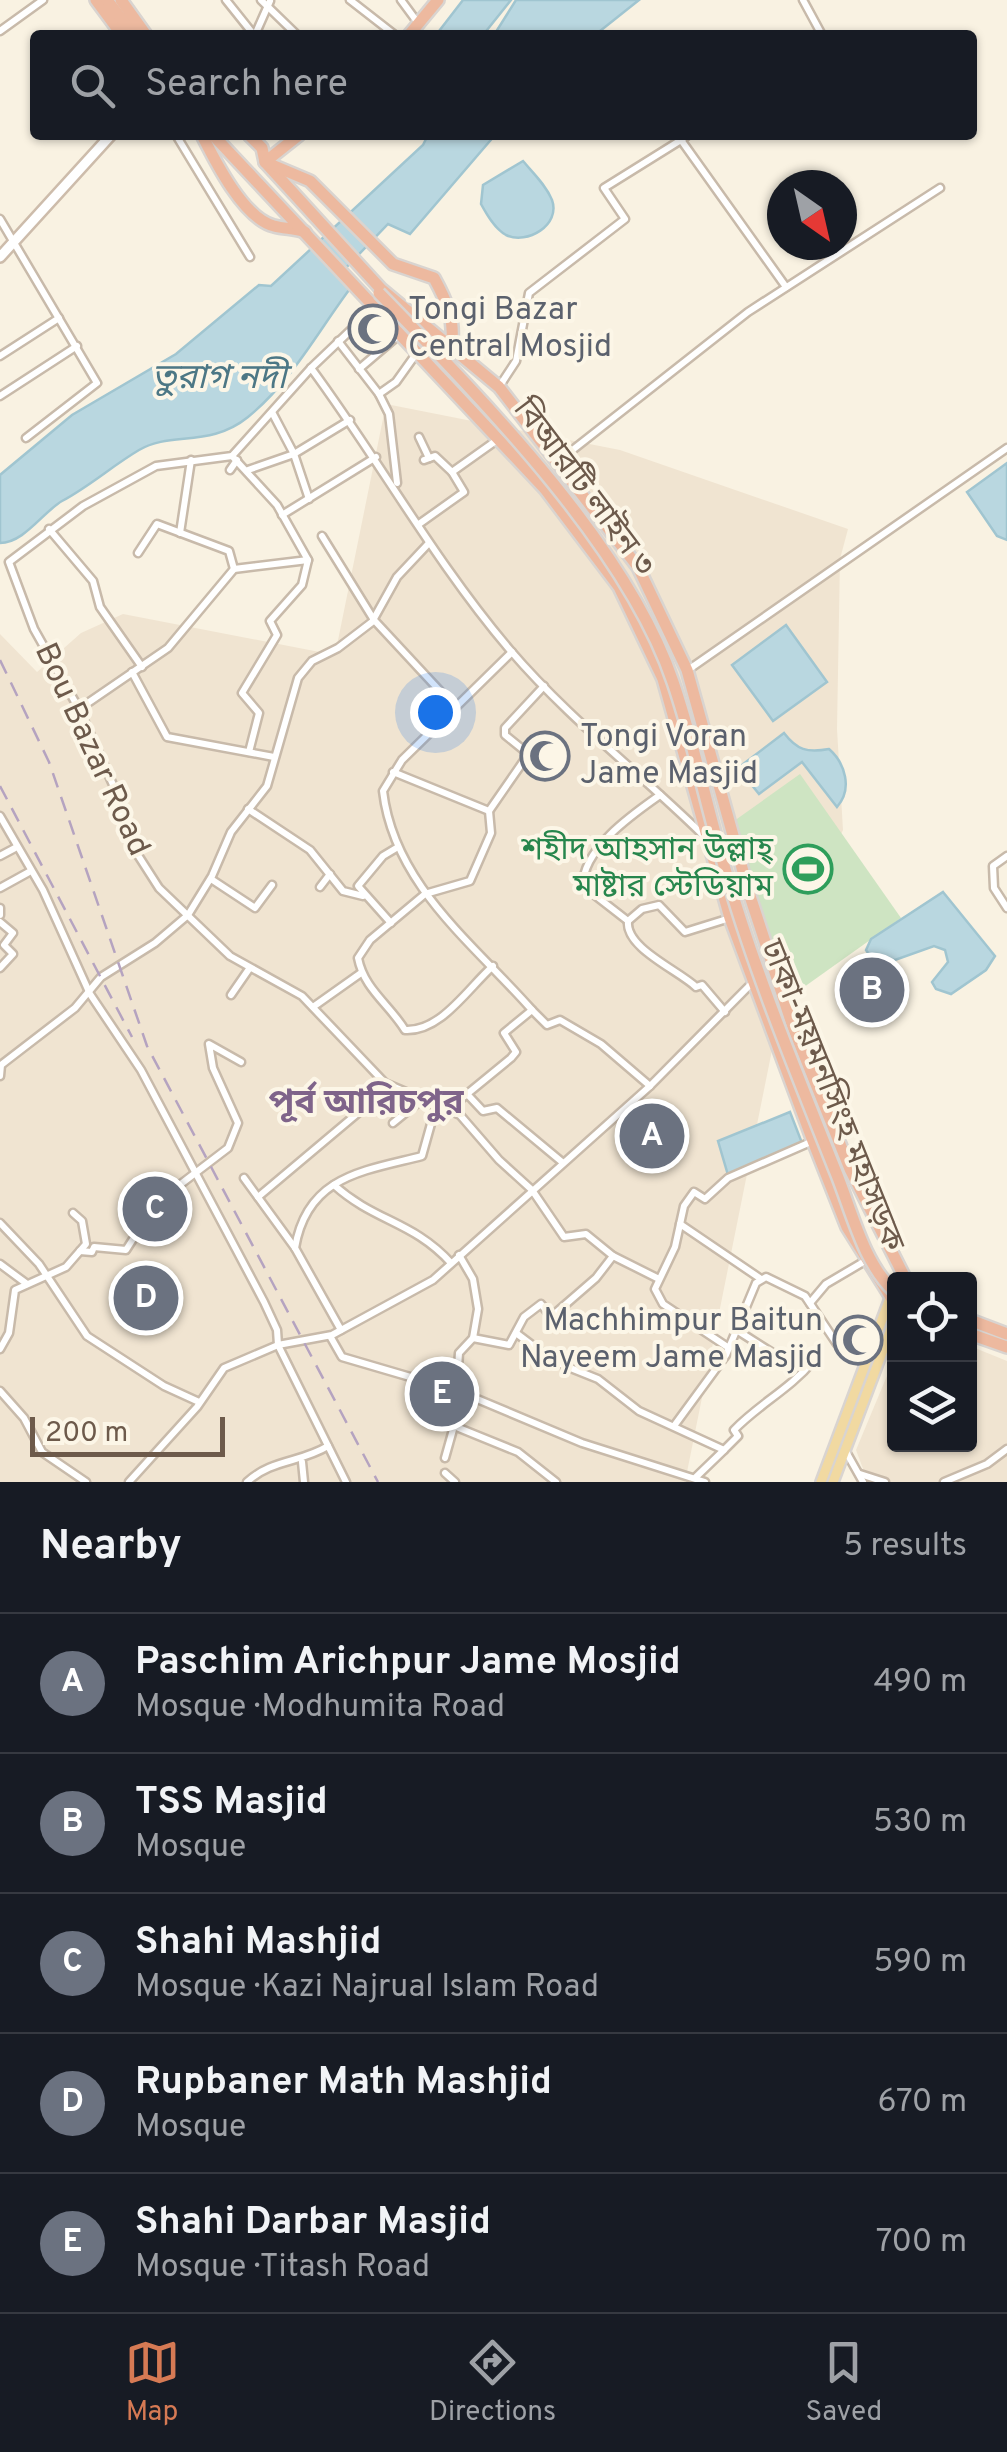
<!DOCTYPE html>
<meta charset="utf-8">
<style>
body{margin:0;font-family:Overpass,"Noto Sans Bengali",sans-serif;background:#242831;color:#f1f3f6}
.controls{position:absolute;right:30px;bottom:30px;display:grid;overflow:hidden;border-radius:10px;box-shadow:0 2px 8px #0004}
.controls button{width:90px;height:90px;display:grid;place-items:center;padding:0;border:0;border-bottom:2px solid #363941;background:#171b24;color:#f1f3f6;font:50px sans-serif}
.compass{position:absolute;left:767px;top:170px;width:90px;height:90px;border-radius:50%;background:#171b24;box-shadow:0 2px 8px #0004;rotate:146deg}
.scale{position:absolute;left:30px;bottom:25px;width:195px;box-sizing:border-box;padding-left:10px;border:5px solid #6d5a4b;border-top:0;font-size:28px;line-height:35px;white-space:nowrap;color:#6d5a4b;-webkit-text-stroke:8px #fcf6e7;paint-order:stroke}
.you{position:absolute;left:435px;top:712px;width:35px;height:35px;margin:-25px;border:8px solid #fff;border-radius:50%;background:#1a73e8;box-shadow:0 0 0 15px #1a73e833}
.badge{display:grid;place-items:center;width:65px;height:65px;border-radius:50%;background:#d67a54;color:#fff;font-size:32px;font-weight:700}
.pin{position:absolute;translate:-50% -50%;border:5px solid #fff;box-shadow:0 2px 10px #0006}
.list{margin:0;padding:0;list-style:none}
h2{display:flex;justify-content:space-between;align-items:center;height:130px;margin:0;padding:0 40px;font-size:42px}
h2 small{font-size:32px;font-weight:400;color:#9ea1a6}
.list li{display:grid;grid-template-columns:65px 1fr auto;gap:30px;align-items:center;box-sizing:border-box;height:140px;padding:0 40px;border-top:2px solid #363941}
.list b{display:block;font-size:38px;white-space:nowrap}
.list p{margin:0;font-size:32px;white-space:nowrap;color:#9ea1a6}
.list em{font-size:32px;font-style:normal;color:#9ea1a6}
.icon{flex:none;width:55px;height:55px;fill:none;stroke:currentColor;stroke-width:2;stroke-linecap:round;stroke-linejoin:round}
.map{position:relative;flex:none;width:1007px;height:1482px;overflow:hidden}
.search{position:absolute;background:#171b24;box-shadow:0 2px 8px #0004;left:30px;right:30px;top:30px;height:110px;display:flex;align-items:center;gap:25px;box-sizing:border-box;padding:0 35px;border-radius:10px;color:#9ea1a6;font-size:38px}
.sheet{height:830px;background:#171b24}
nav{display:flex;justify-content:space-around;align-items:center;box-sizing:border-box;height:140px;border-top:2px solid #363941;background:#171b24;font-size:28px;color:#9ea1a6}
nav a{display:grid;justify-items:center;gap:5px}
nav .on{color:#d67a54}
.map>svg:first-child{display:block}
.residential{fill:#f0e4d1}
.green{fill:#cee4c2}
.water{fill:#b9d7e0;stroke:#a0c5d0;stroke-width:2.5}
.lines{fill:none;stroke-linecap:round;stroke-linejoin:round}
.street-casing{stroke:#c8baaa;stroke-width:11}
.secondary-casing{stroke:#cdbcab;stroke-width:14}
.primary-casing{stroke:#d9d4d0;stroke-width:14}
.highway-casing{stroke:#d9d4d0;stroke-width:16}
.street{stroke:#fff;stroke-width:6}
.secondary{stroke:#fff;stroke-width:9}
.primary{stroke:#f1d9a1;stroke-width:9}
.highway{stroke:#edb99f;stroke-width:11}
.rail{stroke:#b5a3c0;stroke-width:2.5;stroke-dasharray:15 10;stroke-linecap:butt}
.highway-bridge-casing{stroke:#d9d4d0;stroke-width:16;stroke-linecap:butt}
.highway-bridge{stroke:#edb99f;stroke-width:11}
.labels{text-anchor:middle;dominant-baseline:central;stroke-width:8;stroke-linejoin:round;paint-order:stroke}
.worship-label{font-size:32px;fill:#5b616d;stroke:#fcf6e7;text-anchor:start}
.street-label{font-size:32px;fill:#6d5a4b;stroke:#fcf6e7}
.leisure-label{font-size:32px;fill:#27864d;stroke:#fcf6e7;text-anchor:end}
.water-label{font-size:35px;font-style:italic;fill:#4c7785;stroke:#fcf6e7}
.neighbourhood-label{font-size:35px;font-weight:bold;fill:#7f648a;stroke:#fcf6e7}
</style>
<div class="map">
<svg width="1007" height="1482" viewBox="0 0 1007 1482">
<rect width="100%" height="100%" fill="#f9f2e2"/>
<g class="residential">
<path d="M386 404 620 450 848 529 840 559 837 729 843 830 796 931 685 1482H0V634L37 672 81 633 123 614 335 655Z"/>
<path d="M970 1346 1007 1361V1482H868L856 1450 894 1359V1444H970Z"/>
</g>
<path class="green" d="M800 774 901 918 790 997 734 821Z"/>
<g class="water">
<path d="M463 0H511L483 35H436Z"/>
<path d="M516 0H639L595 35H494Z"/>
<path d="M428 135H495L410 234 388 224 340 274 349 290C317 333 291 382 248 417 210 448 171 431 139 450 112 466 90 486 62 501 43 512 24 543 0 543V475L72 415 176 354 259 285 271 286 423 145Z"/>
<path d="M523 161C533 173 546 185 552 200 561 225 527 245 506 235 495 229 487 215 481 204L483 185Z"/>
<path d="M1007 463V540L997 536 967 492Z"/>
<path d="M786 625 827 682 773 721 732 665Z"/>
<path d="M784 733C797 750 807 753 829 749 845 763 853 789 837 807L802 762 759 794 738 768Z"/>
<path d="M943 892 995 956 986 970 951 994 936 989 932 982 948 962 945 950 934 946 895 960 871 957 866 950 871 939Z"/>
<path d="M790 1112 802 1143 728 1175 718 1141Z"/>
</g>
<g class="lines">
<g class="street-casing">
<g id="street">
<path d="M226 0 254 35"/>
<path d="M261 0 297 35"/>
<path d="M350 0 395 35"/>
<path d="M401 0 418 23"/>
<path d="M803 0 822 35"/>
<path d="M0 31 43 0"/>
<path d="M255 35 270 1"/>
<path d="M176 135 250 257"/>
<path d="M688 135 681 140 786 287"/>
<path d="M0 219 97 383 26 438"/>
<path d="M376 306 311 368 232 456 156 466 83 506 9 562 34 629 79 709 114 787 127 838 159 888 230 956 302 996 385 1083 460 1115 499 1160 532 1190 564 1237 586 1234 613 1256 659 1279"/>
<path d="M338 341 379 394 389 414 397 483"/>
<path d="M0 356 59 318"/>
<path d="M311 368C379 460 435 562 510 650 568 718 640 773 703 835"/>
<path d="M359 369 400 334"/>
<path d="M499 387 516 361 529 293 625 219 604 188 681 140"/>
<path d="M379 394 396 382 416 354"/>
<path d="M0 396 77 346"/>
<path d="M273 414 294 454 309 499"/>
<path d="M419 437 429 458"/>
<path d="M232 456 277 505 308 560 302 585 270 621 277 635 242 693 259 713 249 752"/>
<path d="M424 460 435 456 452 472"/>
<path d="M556 463 748 312 940 188"/>
<path d="M230 470 237 460"/>
<path d="M248 470 294 454 350 420"/>
<path d="M282 515 376 457"/>
<path d="M419 524 464 492 452 472 497 440"/>
<path d="M49 529 93 581 100 607 142 667"/>
<path d="M180 533 191 460"/>
<path d="M322 536 374 620 453 705"/>
<path d="M138 553 157 524 229 551 234 569"/>
<path d="M512 652 402 760 383 791C394 885 474 944 532 1010"/>
<path d="M688 670 1007 448"/>
<path d="M132 672 167 737 274 757"/>
<path d="M79 709 168 648 234 569 308 560"/>
<path d="M393 772 489 811 525 759 526 752 505 735V728L544 686"/>
<path d="M660 795C633 814 582 849 583 886L628 921 642 909 659 905 685 932 730 918"/>
<path d="M248 809 310 850 343 891 363 896"/>
<path d="M489 811 491 833 470 881 425 894 370 940 358 958C364 989 389 1004 405 1030 441 1032 468 988 493 966"/>
<path d="M0 816 43 890 90 994 141 1070 264 1302 277 1330 278 1345 346 1482"/>
<path d="M0 856 15 848"/>
<path d="M1007 856 993 866 994 888 1007 908"/>
<path d="M211 879 255 908 272 885"/>
<path d="M320 887 330 874"/>
<path d="M0 888 29 872"/>
<path d="M0 908V915"/>
<path d="M628 921C625 948 678 970 696 987L702 985 725 1012"/>
<path d="M0 922 13 933 4 945 13 954 0 968"/>
<path d="M391 923 358 886 383 856 398 847"/>
<path d="M231 995 249 969"/>
<path d="M313 1007 361 973"/>
<path d="M1 1065 75 1008 101 977 155 943 188 915 212 876 231 832 267 786 298 678 312 661 338 648 372 622 397 577 429 543"/>
<path d="M0 1076 1 1065"/>
<path d="M468 1095 483 1111 497 1108 562 1162"/>
<path d="M450 1108 511 1058 516 1052 504 1033 532 1010 547 1025 560 1020 601 1044 650 1086"/>
<path d="M393 1123 420 1101"/>
<path d="M244 1178 295 1248 341 1330"/>
<path d="M334 1185C375 1222 413 1221 451 1263"/>
<path d="M258 1197 390 1086"/>
<path d="M0 1223 39 1264 87 1336 164 1386 199 1402"/>
<path d="M680 1224 761 1279"/>
<path d="M295 1248C307 1176 363 1171 422 1156L436 1106"/>
<path d="M80 1251 92 1252 94 1247 126 1250 156 1203 228 1148 238 1123 213 1068 209 1044 241 1062"/>
<path d="M0 1264 27 1284"/>
<path d="M810 1303 826 1284 865 1261"/>
<path d="M738 1331 771 1352 767 1357"/>
<path d="M516 1333 553 1361 598 1379 639 1411 724 1450 696 1477"/>
<path d="M330 1336 342 1357 458 1391 582 1443 705 1482"/>
<path d="M473 1338 509 1345 524 1317 541 1304 551 1317 596 1278 613 1256"/>
<path d="M729 1348 663 1304 655 1289 675 1247 684 1206 694 1192 705 1199 728 1178 813 1141"/>
<path d="M0 1349 9 1333 15 1290 66 1267 86 1244 82 1221 73 1213"/>
<path d="M0 1391 24 1418 42 1452 86 1482"/>
<path d="M454 1426 518 1452 556 1482"/>
<path d="M674 1426 726 1355 756 1283 766 1277 805 1296 837 1344 869 1350"/>
<path d="M724 1450 738 1436 734 1430C759 1404 790 1389 813 1361"/>
<path d="M845 1450 863 1482"/>
<path d="M445 1458 454 1426 459 1353 473 1338 478 1309 473 1279 459 1255"/>
<path d="M302 1462 304 1482"/>
<path d="M445 1473 455 1482"/>
<path d="M860 1474 885 1482"/>
<path d="M129 1482 197 1407 224 1368 278 1345 332 1335 433 1280 650 1086 752 983"/>
<path d="M247 1482C272 1459 300 1463 328 1446"/>
<path d="M944 1482 987 1464 1007 1449"/>
</g>
</g>
<g class="secondary-casing">
<path id="secondary" d="M0 257 111 135"/>
</g>
<g class="primary-casing">
<g id="primary">
<path d="M821 1482 892 1293"/>
<path d="M833 1482 894 1321"/>
</g>
</g>
<g class="highway-casing">
<g id="highway">
<path d="M96 0 122 35"/>
<path d="M107 0 134 35"/>
<path d="M121 0 146 35"/>
<path d="M409 35 438 0"/>
<path d="M202 135C215 161 244 219 274 226 285 229 295 228 305 232"/>
<path d="M213 135 545 489 619 587 663 679 730 918 813 1141 847 1227 894 1302"/>
<path d="M249 135 262 148 265 162 381 289 499 387 638 567 687 670 749 893 793 1027 850 1169 906 1280"/>
<path d="M299 135 265 162 310 181 393 264 434 278C446 300 456 321 451 346"/>
<path d="M970 1320 1007 1334"/>
<path d="M970 1334 1007 1347"/>
</g>
</g>
<use href="#street" class="street"/>
<use href="#secondary" class="secondary"/>
<use href="#primary" class="primary"/>
<use href="#highway" class="highway"/>
<g class="rail">
<path d="M0 660 49 762 147 1046 378 1482"/>
<path d="M0 786 132 1037"/>
</g>
<g class="highway-bridge-casing">
<path id="highway-bridge" d="M379 293C479 396 627 545 673 682 695 746 708 814 728 879 757 978 797 1074 835 1170 851 1208 863 1263 894 1291"/>
</g>
<use href="#highway-bridge" class="highway-bridge"/>
</g>
<defs>
<g id="mosque-ring" transform="scale(2.5)"><circle r="9.5" fill="#fcf6e7" stroke="#6b7280" stroke-width="1.5"/><path d="M3.5-4.9A6 6 0 1 0 3.5 4.9A5 5 0 1 1 3.5-4.9Z" fill="#6b7280"/></g>
<g id="stadium-ring" transform="scale(2.5)"><circle r="9.5" fill="#fcf6e7" stroke="#2e9e5b" stroke-width="1.5"/><path d="M0-5a6.5 5 0 1 0 0 10a6.5 5 0 1 0 0-10ZM-3.5-1.8h7v3.6h-7Z" fill="#2e9e5b"/></g>
</defs>
<g fill-rule="evenodd">
<use href="#mosque-ring" x="373" y="329"/>
<use href="#mosque-ring" x="545" y="756"/>
<use href="#stadium-ring" x="808" y="869"/>
<use href="#mosque-ring" x="858" y="1340"/>
</g>
<g class="labels">
<g class="worship-label">
<text x="408" y="311">Tongi Bazar<tspan x="408" dy="37">Central Mosjid</tspan></text>
<text x="580" y="738">Tongi Voran<tspan x="580" dy="37">Jame Masjid</tspan></text>
<text x="823" y="1322" text-anchor="end">Machhimpur Baitun<tspan x="823" dy="37">Nayeem Jame Masjid</tspan></text>
</g>
<g class="street-label">
<text transform="translate(583 488) rotate(53)">বিআরটি লাইন ৩</text>
<text transform="translate(91 750) rotate(65)">Bou Bazar Road</text>
<text transform="translate(831 1096) rotate(68)">ঢাকা-ময়মনসিংহ মহাসড়ক</text>
</g>
<g class="leisure-label">
<text x="773" y="851">শহীদ আহসান উল্লাহ্‌<tspan x="773" dy="37">মাষ্টার স্টেডিয়াম</tspan></text>
</g>
<g class="water-label">
<text x="219" y="379">তুরাগ নদী</text>
</g>
<g class="neighbourhood-label">
<text x="366" y="1104">পূর্ব আরিচপুর</text>
</g>
</g>
</svg>
<div class="controls">
<button><svg class="icon" aria-label="locate" viewBox="0 0 24 24"><circle cx="12" cy="12" r="6"/><path d="M12 2v4M12 18v4M2 12h4M18 12h4"/></svg></button>
<button><svg class="icon" aria-label="layers" viewBox="0 0 24 24"><path d="M12 4l9 5-9 5-9-5zM3 14l9 5 9-5"/></svg></button>
</div>
<svg class="compass" viewBox="-18 -18 36 36"><path d="M0-13l5 13h-10z" fill="#e53935"/><path d="M0 13l5-13h-10z" fill="#9ea1a6"/></svg>
<div class="scale">200 m</div>
<div class="you"></div>
<div class="pin badge" style="left:652px;top:1136px;background:#6b7280">A</div>
<div class="pin badge" style="left:872px;top:990px;background:#6b7280">B</div>
<div class="pin badge" style="left:155px;top:1209px;background:#6b7280">C</div>
<div class="pin badge" style="left:146px;top:1298px;background:#6b7280">D</div>
<div class="pin badge" style="left:442px;top:1394px;background:#6b7280">E</div>
<div class="search"><svg class="icon" aria-label="search" viewBox="0 0 24 24"><circle cx="10" cy="10" r="6"/><path d="M15 15l6 6"/></svg>Search here</div>
</div>
<section class="sheet">
<h2>Nearby<small>5 results</small></h2>
<ul class="list">
<li><span class="badge" style="background:#6b7280">A</span><div><b>Paschim Arichpur Jame Mosjid</b><p>Mosque · Modhumita Road</p></div><em>490 m</em></li>
<li><span class="badge" style="background:#6b7280">B</span><div><b>TSS Masjid</b><p>Mosque</p></div><em>530 m</em></li>
<li><span class="badge" style="background:#6b7280">C</span><div><b>Shahi Mashjid</b><p>Mosque · Kazi Najrual Islam Road</p></div><em>590 m</em></li>
<li><span class="badge" style="background:#6b7280">D</span><div><b>Rupbaner Math Mashjid</b><p>Mosque</p></div><em>670 m</em></li>
<li><span class="badge" style="background:#6b7280">E</span><div><b>Shahi Darbar Masjid</b><p>Mosque · Titash Road</p></div><em>700 m</em></li>
</ul>
</section>
<nav>
<a class="on"><svg class="icon" aria-label="map" viewBox="0 0 24 24"><path d="M3 6l6-2 6 2 6-2v14l-6 2-6-2-6 2zM9 4v14M15 6v14"/></svg>Map</a>
<a><svg class="icon" aria-label="directions" viewBox="0 0 24 24"><path d="M12 3l9 9-9 9-9-9zM9 14v-3h6M13 9l2 2-2 2"/></svg>Directions</a>
<a><svg class="icon" aria-label="saved" viewBox="0 0 24 24"><path d="M7 4h10v16l-5-4-5 4z"/></svg>Saved</a>
</nav>
